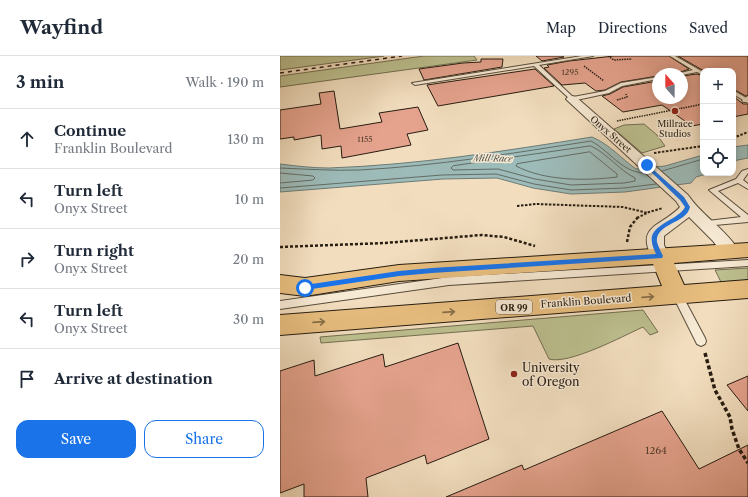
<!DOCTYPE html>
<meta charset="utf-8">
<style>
body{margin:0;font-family:"Libre Caslon Text",serif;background:#f6f6f7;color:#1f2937}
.controls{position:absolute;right:12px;top:12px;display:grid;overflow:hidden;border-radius:8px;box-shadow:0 2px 10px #0003}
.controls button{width:36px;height:36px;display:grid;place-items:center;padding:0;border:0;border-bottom:1px solid #e0e1e3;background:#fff;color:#1f2937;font:20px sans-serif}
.compass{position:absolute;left:372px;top:12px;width:36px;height:36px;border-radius:50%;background:#fff;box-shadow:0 2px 10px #0003;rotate:339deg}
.stop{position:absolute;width:12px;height:12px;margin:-9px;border:3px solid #1a73e8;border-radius:50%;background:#fff}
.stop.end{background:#1a73e8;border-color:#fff;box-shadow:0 1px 4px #0008}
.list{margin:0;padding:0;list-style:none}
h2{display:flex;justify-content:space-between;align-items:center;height:52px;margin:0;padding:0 16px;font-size:17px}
h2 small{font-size:13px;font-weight:400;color:#747a83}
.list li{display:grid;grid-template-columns:26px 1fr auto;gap:12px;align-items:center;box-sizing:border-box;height:60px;padding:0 16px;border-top:1px solid #e0e1e3}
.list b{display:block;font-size:15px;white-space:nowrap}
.list p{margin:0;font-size:13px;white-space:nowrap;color:#747a83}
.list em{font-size:13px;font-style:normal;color:#747a83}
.actions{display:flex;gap:8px;padding:12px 16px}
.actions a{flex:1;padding:9px 0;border:1px solid #1a73e8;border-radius:12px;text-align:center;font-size:14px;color:#1a73e8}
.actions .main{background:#1a73e8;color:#fff}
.icon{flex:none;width:22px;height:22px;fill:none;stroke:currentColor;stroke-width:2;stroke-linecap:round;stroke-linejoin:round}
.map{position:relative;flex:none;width:468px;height:441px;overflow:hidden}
header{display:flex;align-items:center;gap:24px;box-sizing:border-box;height:56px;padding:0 20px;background:#fff;border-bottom:1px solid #e0e1e3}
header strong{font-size:19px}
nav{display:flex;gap:22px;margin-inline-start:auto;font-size:14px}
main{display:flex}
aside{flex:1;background:#fff}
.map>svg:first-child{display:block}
.green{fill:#bdc090;stroke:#726e50}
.water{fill:#9dbbb9;stroke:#6d7b76}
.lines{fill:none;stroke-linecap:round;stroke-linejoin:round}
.shore{stroke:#626c65;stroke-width:1}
.building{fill:#e5a38e;stroke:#261c11}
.service-casing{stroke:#594c3c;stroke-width:2}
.pedestrian-casing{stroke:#594c3c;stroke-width:2}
.minor-casing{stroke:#594c3c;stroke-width:2}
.primary-casing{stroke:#261c11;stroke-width:2}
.path-far3{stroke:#261c11;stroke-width:1.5;stroke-dasharray:1.5 1;stroke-linecap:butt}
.path-far2{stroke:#261c11;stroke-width:2;stroke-dasharray:2.5 1.5;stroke-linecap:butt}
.path-far1{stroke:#261c11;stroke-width:2.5;stroke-dasharray:3 2;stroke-linecap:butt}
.path{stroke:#261c11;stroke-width:3.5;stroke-dasharray:4 2.5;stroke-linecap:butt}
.service{fill:#f7ead5;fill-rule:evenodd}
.pedestrian{fill:#f7ead5;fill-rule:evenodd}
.minor{fill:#f7ead5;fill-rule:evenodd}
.primary{fill:#e9bf80;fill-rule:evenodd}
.rail{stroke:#261c11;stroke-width:1.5;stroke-dasharray:4 4;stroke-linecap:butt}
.oneway{stroke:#886e48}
.route{fill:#1a73e8}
.poi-dot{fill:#8f2418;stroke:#f7ead5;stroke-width:1.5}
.labels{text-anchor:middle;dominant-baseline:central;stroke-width:3;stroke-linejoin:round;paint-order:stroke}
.number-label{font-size:8px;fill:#563e30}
.far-poi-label{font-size:9px;fill:#261c11;stroke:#f7ead5}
.far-street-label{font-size:9px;fill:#261c11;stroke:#f7ead5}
.far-water-label{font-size:9px;font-style:italic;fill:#50544c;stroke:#f7ead5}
.shield{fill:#f7ead5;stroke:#655a4c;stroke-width:1}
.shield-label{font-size:9px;font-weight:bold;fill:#261c11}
.street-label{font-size:10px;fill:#261c11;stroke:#f7ead5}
.near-number-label{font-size:10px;fill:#563e30}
.near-poi-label{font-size:12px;fill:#261c11;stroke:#f7ead5;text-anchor:start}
</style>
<header>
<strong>Wayfind</strong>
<nav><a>Map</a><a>Directions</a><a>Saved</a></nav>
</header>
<main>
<aside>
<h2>3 min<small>Walk · 190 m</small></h2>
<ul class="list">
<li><svg class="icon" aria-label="ahead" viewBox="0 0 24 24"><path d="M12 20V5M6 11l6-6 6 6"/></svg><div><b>Continue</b><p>Franklin Boulevard</p></div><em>130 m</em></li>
<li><svg class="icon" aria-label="left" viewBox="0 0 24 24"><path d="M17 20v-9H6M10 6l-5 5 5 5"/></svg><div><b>Turn left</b><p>Onyx Street</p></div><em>10 m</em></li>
<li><svg class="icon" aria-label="right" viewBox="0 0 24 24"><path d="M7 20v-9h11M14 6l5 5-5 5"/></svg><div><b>Turn right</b><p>Onyx Street</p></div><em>20 m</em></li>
<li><svg class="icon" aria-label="left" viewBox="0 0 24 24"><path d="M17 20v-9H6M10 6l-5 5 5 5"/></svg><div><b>Turn left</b><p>Onyx Street</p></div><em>30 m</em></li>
<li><svg class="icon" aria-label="arrive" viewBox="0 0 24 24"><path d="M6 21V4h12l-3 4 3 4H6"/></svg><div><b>Arrive at destination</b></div></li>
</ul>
<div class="actions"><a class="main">Save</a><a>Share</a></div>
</aside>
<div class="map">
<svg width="468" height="441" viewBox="0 0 468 441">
<rect width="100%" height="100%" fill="#f2debf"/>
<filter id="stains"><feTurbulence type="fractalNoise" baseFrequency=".005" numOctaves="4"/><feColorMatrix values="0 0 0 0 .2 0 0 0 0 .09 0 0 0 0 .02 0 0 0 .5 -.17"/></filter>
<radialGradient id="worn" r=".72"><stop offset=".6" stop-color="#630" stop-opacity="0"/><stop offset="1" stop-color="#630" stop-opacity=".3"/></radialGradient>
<g class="green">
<path d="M0 0H104L0 14Z"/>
<path d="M144 0H194L197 4 0 31V20Z"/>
<path d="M364 68 377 79 385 90 362 97 334 73 344 69Z"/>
<path d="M468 212V224L441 226 435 214Z"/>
<path d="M363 254 378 276 370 279 363 271C343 280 289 309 269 303L253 270 41 287 40 281Z"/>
</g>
<g class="water">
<path d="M312 81C329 88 342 103 356 113L385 110 423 99V117H430L416 121 411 127 345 136 291 138 253 132 217 122 163 123 0 136V108C16 110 33 112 49 112 137 109 225 95 312 81Z"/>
<path d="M468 89V102L453 105V91Z"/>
</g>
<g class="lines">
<g class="shore">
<path d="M311 90C328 98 339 114 355 122V125L344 127 291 129 255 123 218 113 173 114 171 112 173 110Z"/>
<path d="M310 96 337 118V121C305 125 265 125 236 110L237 108Z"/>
<path d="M0 112C26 113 53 115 79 114 157 110 234 97 311 85 330 95 341 116 364 117"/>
<path d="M382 115 423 103"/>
<path d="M0 117 33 120 35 122 33 124 0 127"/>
<path d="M0 132 162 119 216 118 254 128 291 134 344 132 376 128"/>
</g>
</g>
<g class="building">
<path d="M256 0H282L284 1 262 5Z"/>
<path d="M334 0H389L409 13 395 18H378V20L341 26 325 34 316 35 305 27 282 29 264 12 269 11 267 9 289 5Z"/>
<path d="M398 0H468V39L466 40 453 33V15H424Z"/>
<path d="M201 3H223L222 11 144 24 139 13 183 7 201 6Z"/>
<path d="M255 13 274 30 158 50 147 29Z"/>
<path d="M417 18 423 20V68L412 70 382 49 343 56 322 40 330 38 343 31 378 25V42H402V20Z"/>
<path d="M54 35 60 73 102 66 99 57 138 51 148 74 127 78 131 89 62 102 61 90 42 93 41 79 14 84V81L0 83V54L41 48 39 37Z"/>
<path d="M453 40 463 48H468V58L453 61Z"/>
<path d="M178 287 209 383 147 408 145 399 86 422 88 441H24V428L0 437V315L34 304 35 320 103 298 105 311Z"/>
<path d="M468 320V355L447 329Z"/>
<path d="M382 355 419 413 468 389V441H166L242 409 244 414Z"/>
</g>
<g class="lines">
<g class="service-casing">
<g id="service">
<path d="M302 0H313L259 9 293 41 325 35 341 27 378 21V23L342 30 329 37 292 45 254 10 135 29 132 27Z"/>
<path d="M390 0H395L423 16V19L417 16 402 19 396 18 413 14Z"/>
<path d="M453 34 468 43V47L453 38Z"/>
<path d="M468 113V117L463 124 468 128V133L458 127 438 135 468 159V166L424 170 423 168 427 165 461 161 429 134 456 123 462 115Z"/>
<path d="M468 204V210L169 229 0 253V245L169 221Z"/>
<path d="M397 234 400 235 425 282 426 285 425 288 421 290 417 288 392 238 394 235Z"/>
</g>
</g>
<g class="pedestrian-casing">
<path id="pedestrian" d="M468 40V46H463L462 44Z"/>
</g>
<g class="minor-casing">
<path id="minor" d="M292 40 296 41 408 139C422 160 446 173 459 195L456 200 450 201 444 200 433 185 409 161 384 180V189L389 200 386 205 380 207 374 205C353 169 382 171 400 151L396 145 288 45 286 43 288 41Z"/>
</g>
<g class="primary-casing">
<path id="primary" d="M468 187V201L394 207 404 229 468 224V242L0 279V259L382 230 373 208 119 225 25 240 0 237V219L25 222 119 209Z"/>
</g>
<g class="path-far3">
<path d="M328 0 334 4 352 3"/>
<path d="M304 10 324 25"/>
<path d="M337 44 347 41 346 38"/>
<path d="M337 65 423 48"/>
</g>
<g class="path-far2">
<path d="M453 82 468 76"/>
<path d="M374 97 423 90"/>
<path d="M237 150 256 148 343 151 368 157"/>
<path d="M357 162 369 156 383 152"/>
</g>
<g class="path-far1">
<path d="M347 186 350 171 358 161"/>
<path d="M0 191 105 187 202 179 224 181 255 190"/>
</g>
<path class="path" d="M425 297 435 334 450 361 452 373 459 393 468 407"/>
<use href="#service" class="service"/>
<use href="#pedestrian" class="pedestrian"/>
<use href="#minor" class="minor"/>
<use href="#primary" class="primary"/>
<path class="rail" d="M0 17 122 0"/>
</g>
<defs><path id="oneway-shaft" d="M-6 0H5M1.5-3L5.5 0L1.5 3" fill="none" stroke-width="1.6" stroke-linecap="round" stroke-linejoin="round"/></defs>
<g class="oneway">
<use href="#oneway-shaft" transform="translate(368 241) rotate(-4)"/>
<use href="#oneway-shaft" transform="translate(169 256) rotate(-4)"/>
<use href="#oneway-shaft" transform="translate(39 266) rotate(-4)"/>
</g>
<path class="route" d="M367 108 404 141 410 151C409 155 407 158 403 161 396 167 375 172 377 186 378 190 381 196 383 200L382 202 152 217 119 220 25 234 21 232 25 229 119 215 152 212 376 198C375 195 372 190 372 186 368 169 399 164 405 151L400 144 365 110Z"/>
<g class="poi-dot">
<circle cx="395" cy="55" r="4"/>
<circle cx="234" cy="318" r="4"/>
</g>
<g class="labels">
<g class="number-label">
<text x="290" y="16">1295</text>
<text x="85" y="83">1155</text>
</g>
<g class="far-poi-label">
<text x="395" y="67">Millrace<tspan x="395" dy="10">Studios</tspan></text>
</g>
<g class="far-street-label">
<text transform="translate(331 78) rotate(41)">Onyx Street</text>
</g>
<g class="far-water-label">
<text transform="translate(213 102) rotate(1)">Mill Race</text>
</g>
<rect class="shield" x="216" y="244" width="36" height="14" rx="3"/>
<g class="shield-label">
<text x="234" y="251">OR 99</text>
</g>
<g class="street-label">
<text transform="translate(306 245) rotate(-4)">Franklin Boulevard</text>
</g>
<g class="near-number-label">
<text x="376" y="394">1264</text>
</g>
<g class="near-poi-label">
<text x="242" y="311">University<tspan x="242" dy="14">of Oregon</tspan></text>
</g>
</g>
<rect width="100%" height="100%" filter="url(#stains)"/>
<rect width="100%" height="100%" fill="url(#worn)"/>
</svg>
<div class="controls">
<button>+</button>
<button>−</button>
<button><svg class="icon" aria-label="locate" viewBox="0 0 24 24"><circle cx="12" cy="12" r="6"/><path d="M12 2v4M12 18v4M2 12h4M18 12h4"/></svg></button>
</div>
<svg class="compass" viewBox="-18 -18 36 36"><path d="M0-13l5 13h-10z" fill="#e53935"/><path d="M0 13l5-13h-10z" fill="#747a83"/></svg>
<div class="stop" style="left:25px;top:232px"></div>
<div class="stop end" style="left:367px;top:109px"></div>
</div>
</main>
